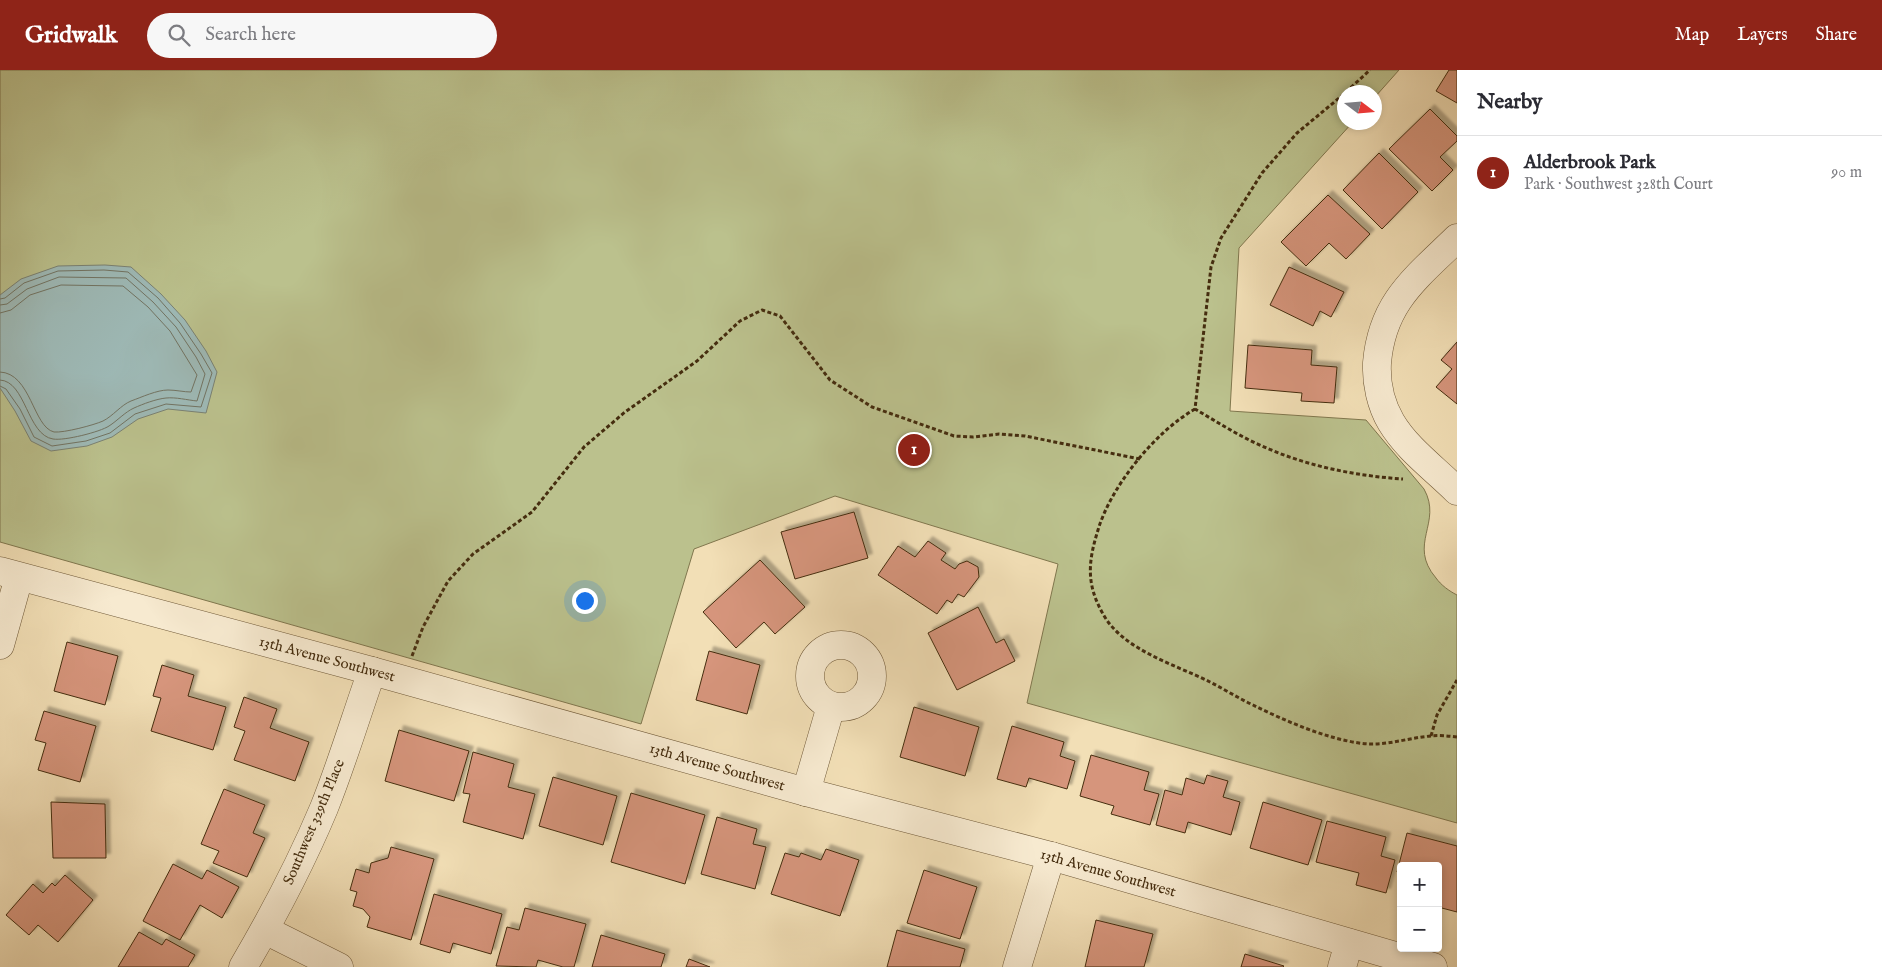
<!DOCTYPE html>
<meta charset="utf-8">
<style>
body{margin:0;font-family:"IM FELL English",serif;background:#f7f7f7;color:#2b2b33}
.controls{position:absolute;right:15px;bottom:15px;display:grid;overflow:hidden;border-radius:5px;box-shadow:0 2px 8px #0003}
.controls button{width:45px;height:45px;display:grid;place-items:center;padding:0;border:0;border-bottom:1px solid #e1e1e2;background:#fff;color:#2b2b33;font:25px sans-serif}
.compass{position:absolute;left:1337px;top:15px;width:45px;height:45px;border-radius:50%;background:#fff;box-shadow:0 2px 8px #0003;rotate:106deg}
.you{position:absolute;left:584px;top:530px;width:18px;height:18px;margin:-12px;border:4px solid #fff;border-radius:50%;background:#1a73e8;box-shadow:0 0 0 8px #1a73e833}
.badge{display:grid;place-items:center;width:32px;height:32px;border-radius:50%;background:#8f2418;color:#fff;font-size:16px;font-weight:700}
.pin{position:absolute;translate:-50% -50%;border:2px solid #fff;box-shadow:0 1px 5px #0006}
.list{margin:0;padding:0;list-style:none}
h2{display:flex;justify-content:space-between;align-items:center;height:65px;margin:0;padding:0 20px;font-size:21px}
h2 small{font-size:16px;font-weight:400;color:#7c7c81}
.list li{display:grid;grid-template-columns:32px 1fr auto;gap:15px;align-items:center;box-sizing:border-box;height:75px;padding:0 20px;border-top:1px solid #e1e1e2}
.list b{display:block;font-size:19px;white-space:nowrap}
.list p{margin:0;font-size:16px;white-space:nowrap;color:#7c7c81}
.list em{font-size:16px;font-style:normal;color:#7c7c81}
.icon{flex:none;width:28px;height:28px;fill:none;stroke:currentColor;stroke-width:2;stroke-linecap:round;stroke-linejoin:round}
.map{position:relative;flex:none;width:1457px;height:897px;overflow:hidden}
header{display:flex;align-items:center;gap:30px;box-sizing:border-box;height:70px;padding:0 25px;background:#8f2418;color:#fff}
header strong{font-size:24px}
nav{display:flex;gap:28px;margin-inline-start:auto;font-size:18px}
.search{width:350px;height:45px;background:#f7f7f7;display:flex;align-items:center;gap:12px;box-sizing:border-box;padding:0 18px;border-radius:28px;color:#7c7c81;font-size:19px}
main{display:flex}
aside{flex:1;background:#fff}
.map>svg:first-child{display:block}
.green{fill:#bbc18d;stroke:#80774e}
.water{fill:#9ebab7;stroke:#7a8274}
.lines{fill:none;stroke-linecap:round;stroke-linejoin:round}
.shore{stroke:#727463;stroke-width:1}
.building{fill:#d6957c;stroke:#452d0f;filter:url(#shadow)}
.minor-casing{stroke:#705a39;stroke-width:29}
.path{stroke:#452d0f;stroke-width:3;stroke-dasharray:4 2.5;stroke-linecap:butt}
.minor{stroke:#f7ead0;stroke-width:28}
.labels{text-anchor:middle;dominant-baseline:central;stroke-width:4;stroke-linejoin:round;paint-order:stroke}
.street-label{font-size:15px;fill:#452d0f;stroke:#f7ead0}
</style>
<header>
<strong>Gridwalk</strong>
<div class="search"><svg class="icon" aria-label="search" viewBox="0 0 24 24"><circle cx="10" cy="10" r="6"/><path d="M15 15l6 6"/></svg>Search here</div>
<nav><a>Map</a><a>Layers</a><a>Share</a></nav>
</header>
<main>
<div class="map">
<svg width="1457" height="897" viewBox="0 0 1457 897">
<defs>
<filter id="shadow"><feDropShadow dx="4.5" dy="-4.5" stdDeviation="1" flood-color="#0004"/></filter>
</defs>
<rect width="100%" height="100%" fill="#f2dfb6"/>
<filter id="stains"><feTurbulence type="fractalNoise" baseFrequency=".004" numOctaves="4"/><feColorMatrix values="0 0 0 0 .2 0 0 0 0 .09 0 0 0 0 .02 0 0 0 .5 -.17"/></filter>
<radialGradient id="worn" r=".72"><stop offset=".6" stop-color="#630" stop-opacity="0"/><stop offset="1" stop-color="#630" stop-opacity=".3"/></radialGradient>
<path class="green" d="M0 0H1399L1375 27 1374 22H1344V52L1352 53 1239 178 1230 341 1366 350 1424 419C1443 453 1407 474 1436 508 1441 515 1449 521 1457 525V753L1027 633 1058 494 835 426 694 479 641 654 0 472Z"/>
<path class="water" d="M105 195 131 197 161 224 185 250 206 281 217 302 206 343 168 339 138 349 112 367 87 376 51 381 31 371 15 341 0 318V225L21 209 58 196Z"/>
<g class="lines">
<g class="shore">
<path d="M0 229 5 228 24 213 58 201 104 200 128 202 158 228 180 253 201 284 212 303 201 337 166 334 135 344 110 363 86 371 52 376 34 367 20 339 6 319 0 316"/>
<path d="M0 235 7 234 27 219 59 207 126 208 153 232 176 257 196 287 205 304 197 331C187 330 176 327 166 328 156 329 143 334 134 338 125 342 117 351 109 356 100 362 64 371 53 369 27 365 26 311 0 310"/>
<path d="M0 243 11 240 30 225 61 215 123 216 148 237 170 261 197 305 191 322C184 322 176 320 168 320 157 320 142 327 131 331 121 335 113 346 103 351 94 355 64 363 54 362 33 357 31 303 0 302"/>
</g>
</g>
<g class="building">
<path d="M1449 0H1457V33L1436 21Z"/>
<path d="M1430 39 1457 66V71L1440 87 1453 100 1432 121 1389 79Z"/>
<path d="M1379 83 1418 122 1382 159 1343 120Z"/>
<path d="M1328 125 1370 164 1346 189 1329 173 1306 196 1281 172Z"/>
<path d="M1289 197 1344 222 1331 247 1320 241 1313 256 1270 235Z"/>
<path d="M1457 272V334L1436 317 1452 299 1441 290Z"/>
<path d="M1248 275 1312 280 1311 295 1337 297 1334 333 1301 331 1302 323 1245 318Z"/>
<path d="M854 442 868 488 795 509 781 462Z"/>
<path d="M928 471 946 483 941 490 955 499 959 494 967 491 978 497 979 507 964 527 958 524 952 533 947 530 937 544 878 505 898 476 915 487Z"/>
<path d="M760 490 805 537 775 564 764 552 736 578 703 542Z"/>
<path d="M978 537 996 573 1004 569 1015 591 957 620 928 563Z"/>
<path d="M67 572 118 586 105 635 54 621Z"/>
<path d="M709 581 760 595 747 644 696 630Z"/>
<path d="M162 595 194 605 188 626 226 637 213 680 151 661 161 628 153 626Z"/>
<path d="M244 627 277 639 270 658 309 672 295 711 234 690 245 661 234 657Z"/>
<path d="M914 637 979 657 965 706 900 687Z"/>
<path d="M44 641 96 656 80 712 38 700 46 673 35 670Z"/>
<path d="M1012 656 1064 672 1060 686 1075 691 1067 719 1029 708 1026 717 997 709Z"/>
<path d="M399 660 469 681 454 731 385 711Z"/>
<path d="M473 682 514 694 508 717 535 724 523 769 463 752 470 724 463 723Z"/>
<path d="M1091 685 1149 702 1144 720 1159 724 1150 755 1111 744 1114 736 1080 726Z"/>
<path d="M1207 705 1228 711 1223 727 1240 732 1231 765 1188 752 1185 763 1156 755 1165 720 1182 725 1186 708 1204 714Z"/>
<path d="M553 707 617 726 603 775 539 756Z"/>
<path d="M224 719 265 735 253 763 265 768 247 807 213 793 219 781 201 774Z"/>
<path d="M631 723 705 745 685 814 611 792Z"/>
<path d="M51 732 105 734 106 788H53Z"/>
<path d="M1263 732 1322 750 1308 795 1250 778Z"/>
<path d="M717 747 757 759 753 774 766 777 755 819 701 804Z"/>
<path d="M1327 751 1386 767 1381 786 1395 790 1386 823 1356 815 1359 803 1316 792Z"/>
<path d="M1407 763 1457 776V842L1438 837V796H1401V803L1397 802Z"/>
<path d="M391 777 434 789 411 870 367 857 370 847 363 839 353 836 357 822 350 820 356 799 369 803 371 793 388 788Z"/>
<path d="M826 779 859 790 840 846 771 824 785 783 799 787 801 783 821 790Z"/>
<path d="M173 794 202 809 207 800 239 817 222 848 200 835 180 870 143 851Z"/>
<path d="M924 800 977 817 960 869 907 853Z"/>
<path d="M65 805 93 830 58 872 38 855 29 865 6 845 33 814 43 823 52 813 55 816Z"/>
<path d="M434 824 502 844 491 884 453 873 450 883 420 874Z"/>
<path d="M525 838 586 854 574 897H563L538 890 536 897 496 896 507 857 519 860Z"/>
<path d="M1096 850 1153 864 1144 897H1085Z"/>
<path d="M897 860 965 879 960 897H887Z"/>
<path d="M139 862 162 875 166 869 195 885 188 897H118Z"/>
<path d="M601 865 665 884 661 897H592Z"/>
<path d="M1245 884 1284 896 1283 897H1241Z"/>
<path d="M689 889 710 897H686Z"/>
</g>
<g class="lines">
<g class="minor-casing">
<g id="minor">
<path d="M1457 168C1416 208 1382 232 1377 293 1376 313 1381 335 1391 352 1407 379 1435 399 1457 421"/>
<path d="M0 501 372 601 806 722 1051 786 1433 897"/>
<circle cx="841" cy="606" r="31"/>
<path d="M0 575 19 507"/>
<path d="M806 722 831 636"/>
<path d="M265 860 339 897"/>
<path d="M243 897C273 846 301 793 324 738 342 693 356 646 372 601"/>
<path d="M1017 897 1051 786"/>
<path d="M1342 897 1349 873"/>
</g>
</g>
<g class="path">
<path d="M1346 22 1370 0"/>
<path d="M1344 24 1297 63 1262 103 1221 168 1211 197 1195 339C1217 352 1239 366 1262 376 1306 396 1356 406 1403 409"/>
<path d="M1195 339C1155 362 1111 416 1098 460 1088 492 1086 514 1103 544 1123 580 1174 594 1210 612 1224 619 1238 628 1253 635 1285 651 1325 668 1359 673 1384 677 1406 668 1431 666 1439 665 1448 666 1457 667"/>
<path d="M412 586 423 557 448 511 473 484 532 442 584 377 625 342 697 291 740 251 762 240 780 246 830 310 872 337 954 366 973 367 999 364 1025 366 1140 389"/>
<path d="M1431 666 1437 645 1457 610"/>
</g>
<use href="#minor" class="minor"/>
</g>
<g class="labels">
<g class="street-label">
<text transform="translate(327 589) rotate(15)">13th Avenue Southwest</text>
<text transform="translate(717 697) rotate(16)">13th Avenue Southwest</text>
<text transform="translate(314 752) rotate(-67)">Southwest 329th Place</text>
<text transform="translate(1108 803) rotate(16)">13th Avenue Southwest</text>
</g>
</g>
<rect width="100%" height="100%" filter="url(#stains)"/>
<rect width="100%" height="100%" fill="url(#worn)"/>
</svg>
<div class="controls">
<button>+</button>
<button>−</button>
</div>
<svg class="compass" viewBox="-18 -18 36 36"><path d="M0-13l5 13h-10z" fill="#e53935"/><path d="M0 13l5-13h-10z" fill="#7c7c81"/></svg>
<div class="you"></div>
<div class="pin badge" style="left:914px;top:380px">1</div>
</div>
<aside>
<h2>Nearby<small></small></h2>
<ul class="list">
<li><span class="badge">1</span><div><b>Alderbrook Park</b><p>Park · Southwest 328th Court</p></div><em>90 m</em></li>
</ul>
</aside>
</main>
